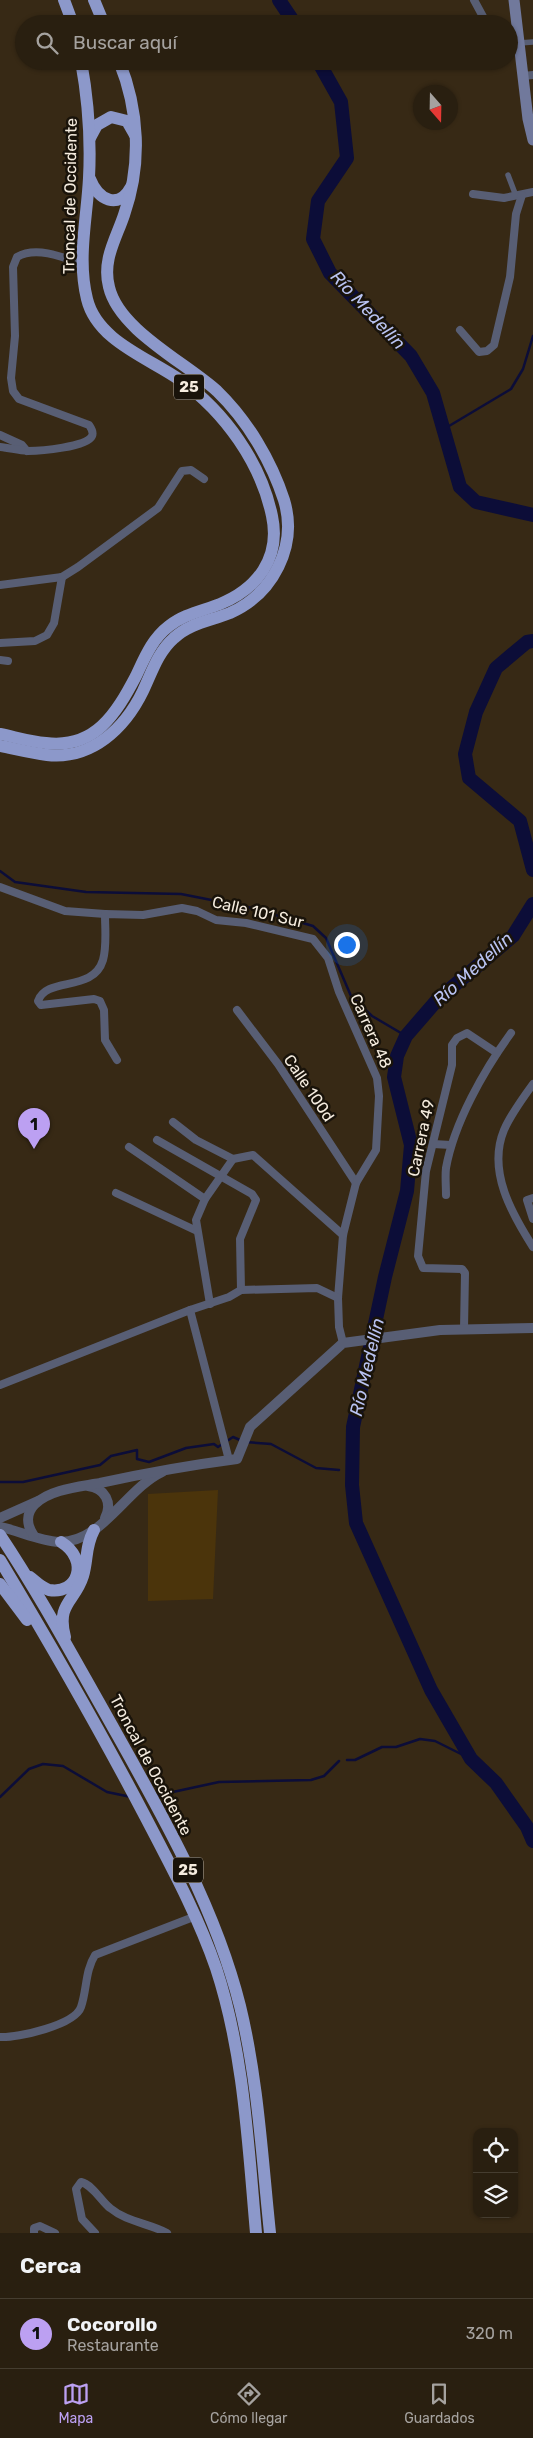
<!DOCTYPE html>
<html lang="es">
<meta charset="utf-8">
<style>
body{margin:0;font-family:Rubik,sans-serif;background:#312719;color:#f1f3f6}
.controls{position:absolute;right:15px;bottom:15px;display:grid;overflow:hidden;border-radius:10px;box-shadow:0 1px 4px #0004}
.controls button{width:45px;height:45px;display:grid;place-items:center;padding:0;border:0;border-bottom:1px solid #453d30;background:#291f10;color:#f1f3f6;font:25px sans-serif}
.compass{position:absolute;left:413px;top:85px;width:45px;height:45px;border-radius:50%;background:#291f10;box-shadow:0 1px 4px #0004;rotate:160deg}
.you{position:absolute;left:346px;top:944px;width:18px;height:18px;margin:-12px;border:4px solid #fff;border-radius:50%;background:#1a73e8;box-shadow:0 0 0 8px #1a73e833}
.badge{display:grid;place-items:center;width:32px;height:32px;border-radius:50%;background:#bca0f2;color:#111;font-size:16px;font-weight:700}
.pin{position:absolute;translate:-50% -41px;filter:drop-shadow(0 1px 2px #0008)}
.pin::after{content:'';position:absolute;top:26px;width:18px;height:15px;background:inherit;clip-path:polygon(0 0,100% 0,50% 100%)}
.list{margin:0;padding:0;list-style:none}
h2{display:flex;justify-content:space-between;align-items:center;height:65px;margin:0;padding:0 20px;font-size:21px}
h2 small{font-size:16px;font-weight:400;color:#a5a29f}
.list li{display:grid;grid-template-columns:32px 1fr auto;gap:15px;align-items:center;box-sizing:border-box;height:70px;padding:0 20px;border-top:1px solid #453d30}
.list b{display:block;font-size:19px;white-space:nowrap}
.list p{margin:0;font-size:16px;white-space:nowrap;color:#a5a29f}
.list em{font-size:16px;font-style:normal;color:#a5a29f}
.icon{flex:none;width:28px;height:28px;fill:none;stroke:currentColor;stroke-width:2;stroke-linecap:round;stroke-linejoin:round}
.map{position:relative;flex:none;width:533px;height:2233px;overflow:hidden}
.search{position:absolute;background:#291f10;box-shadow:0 1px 4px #0004;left:15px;right:15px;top:15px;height:55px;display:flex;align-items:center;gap:12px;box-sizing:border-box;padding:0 18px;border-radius:28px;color:#a5a29f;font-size:19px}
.sheet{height:135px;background:#291f10}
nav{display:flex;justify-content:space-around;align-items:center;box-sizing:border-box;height:70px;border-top:1px solid #453d30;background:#291f10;font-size:14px;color:#a5a29f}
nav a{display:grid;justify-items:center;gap:2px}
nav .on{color:#bca0f2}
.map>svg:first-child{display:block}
.grass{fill:#4b340b}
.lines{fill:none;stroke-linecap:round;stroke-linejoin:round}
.stream{stroke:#0c0d38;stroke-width:2.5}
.river{stroke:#0c0d38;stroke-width:14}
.pedestrian{stroke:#585e74;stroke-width:5.5}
.minor{stroke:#585e74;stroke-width:8}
.tertiary{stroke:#585e74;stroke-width:10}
.secondary{stroke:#71799c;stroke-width:11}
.trunk{stroke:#8c98ca;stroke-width:12}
.labels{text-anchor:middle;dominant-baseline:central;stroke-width:5;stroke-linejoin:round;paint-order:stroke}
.shield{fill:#19130a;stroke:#b3ab9f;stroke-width:1}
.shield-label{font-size:15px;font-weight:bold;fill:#f5ecdf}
.street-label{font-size:16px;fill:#f5ecdf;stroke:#19130a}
.water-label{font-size:18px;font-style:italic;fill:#b9c3f2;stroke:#19130a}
</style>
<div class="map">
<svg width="533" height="2233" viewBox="0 0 533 2233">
<rect width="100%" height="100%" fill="#372915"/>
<path class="grass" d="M218 1490 213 1599 148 1601V1494Z"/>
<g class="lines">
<g class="stream">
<path d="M444 429 511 389 523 369 533 336"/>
<path d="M0 871 15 882 86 892 181 894 252 908 313 926 326 938 351 996 372 1016 406 1036"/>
<path d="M245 1442 271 1444 316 1468 339 1470"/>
<path d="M0 1482H23L100 1465 111 1456 137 1450V1459L149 1462 186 1448 214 1444 218 1447 233 1437 240 1440"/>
<path d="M347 1760H355L382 1747H396L420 1739 435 1741 471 1759"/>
<path d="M159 1795 219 1782 311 1780 324 1776 339 1761"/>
<path d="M0 1797 29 1769 43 1764 63 1766 107 1792 131 1797"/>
</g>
<g class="river">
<path d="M279 0 295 24"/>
<path d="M318 61 341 102 347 158 318 201 313 239 330 273 411 356 433 393 460 487 476 502 533 515"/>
<path d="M533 641 527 642 496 668 476 712 465 754 469 778 520 821 533 870"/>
<path d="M533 904 513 936 438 999 406 1036 397 1056 394 1077 411 1145 407 1191 385 1277 353 1427 352 1485 356 1523 431 1690 471 1759 496 1783 527 1827 533 1841"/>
</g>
<g class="pedestrian">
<path d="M519 43 533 42"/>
<path d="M508 175 516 196"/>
</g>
<g class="minor">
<path d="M474 0 487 24"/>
<path d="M501 61V62"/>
<path d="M523 76 533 75"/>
<path d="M473 194 504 198 533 192"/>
<path d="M460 330 479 352 487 351 494 345 510 277 516 214 522 195"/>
<path d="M0 435 22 445 27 451"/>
<path d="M0 447C9 448 18 450 28 451 40 451 87 447 92 436 94 432 91 428 89 425L19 399 13 391 11 378 15 336 13 267 17 257C36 246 63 257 82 264"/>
<path d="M0 585 62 577 78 567 158 508 182 471 191 470 204 479"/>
<path d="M0 643 35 641 47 635 54 623 62 577"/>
<path d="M0 660 8 661"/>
<path d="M0 887 65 911 105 914"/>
<path d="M237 1010 278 1064 356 1183"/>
<path d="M117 1060 105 1040 104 1010 100 1001 94 999 41 1005 38 1001C47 976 93 993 103 960 107 946 105 929 105 914L143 915 182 908 197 911 216 920 246 923 313 939 328 958 339 992 377 1078 379 1096 376 1150 356 1183 343 1235 338 1298 339 1327 343 1343"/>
<path d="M533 1084C522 1099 511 1114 504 1130 487 1171 512 1214 533 1247"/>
<path d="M173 1122 196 1140 233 1159"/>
<path d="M157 1140 252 1194 256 1200 240 1239 241 1290"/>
<path d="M433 1144 451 1145"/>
<path d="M129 1147 205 1199"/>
<path d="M116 1193 197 1231"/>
<path d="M446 1195C446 1186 445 1176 446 1168 454 1123 484 1070 511 1033"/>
<path d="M533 1198 527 1200 533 1219"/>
<path d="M210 1304 196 1220 205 1199 233 1159 253 1155 343 1235"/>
<path d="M190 1310 229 1297 241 1290 317 1288 338 1298"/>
<path d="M464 1329 465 1273 462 1269 423 1268 418 1256 426 1171 452 1065V1045L457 1038 467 1033 497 1053"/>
<path d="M0 1385 190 1310 229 1460"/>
<path d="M0 2037C18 2038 75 2025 81 2007 87 1990 85 1971 95 1955L196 1916"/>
<path d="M34 2233V2228L40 2226 55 2233"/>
<path d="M95 2233 82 2219 76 2189 81 2182C93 2185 101 2201 110 2208 127 2222 148 2223 167 2233"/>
</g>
<g class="tertiary">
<path d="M88 1486C105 1488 113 1503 105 1518"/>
<path d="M0 1518 38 1501"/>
<path d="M0 1527C19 1531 40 1541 59 1542 102 1543 126 1489 162 1472"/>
<path d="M34 1536C27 1526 25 1514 35 1504 51 1489 79 1487 100 1483 146 1473 191 1465 237 1459L250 1427 343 1343 440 1330 533 1328"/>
</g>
<path class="secondary" d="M514 0 528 119 533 140"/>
<g class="trunk">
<path d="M64 0 73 24"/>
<path d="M94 0 104 24"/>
<path d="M90 138 97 125 111 117 127 121 135 135"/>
<path d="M90 179C98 199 118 211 131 187"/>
<path d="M0 734C15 737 31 742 46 743 95 749 116 714 136 676 145 657 152 639 169 626 184 614 202 611 220 604 257 589 281 558 272 516 261 463 225 412 180 380 149 358 97 341 87 299 77 259 87 218 89 178 91 139 88 99 81 61"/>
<path d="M0 746C15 749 31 753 47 755 92 760 125 728 143 691 152 672 158 652 174 638 190 623 210 621 230 613 273 594 298 546 284 500 271 460 247 420 217 391 185 362 119 330 109 287 102 260 116 239 124 215 142 164 139 110 119 61"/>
<path d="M0 1535C38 1592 71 1653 105 1713 157 1806 214 1902 240 2006 258 2080 262 2157 270 2233"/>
<path d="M0 1560C51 1645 101 1732 147 1820 172 1868 198 1916 216 1968 244 2053 248 2144 256 2233"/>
<path d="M30 1577C36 1582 42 1588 49 1590 78 1595 90 1560 61 1542"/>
<path d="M0 1584 27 1620"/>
<path d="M65 1637C56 1603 75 1602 83 1576 88 1559 85 1547 94 1530"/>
</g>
</g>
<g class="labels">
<g class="shield">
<rect x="174" y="374.5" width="30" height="25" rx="4"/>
<rect x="173" y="1857.5" width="30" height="25" rx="4"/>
</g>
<g class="shield-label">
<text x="189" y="387">25</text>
<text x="188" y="1870">25</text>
</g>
<g class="street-label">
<text transform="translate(70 196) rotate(-89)">Troncal de Occidente</text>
<text transform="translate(258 912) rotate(13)">Calle 101 Sur</text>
<text transform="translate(371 1031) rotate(66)">Carrera 48</text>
<text transform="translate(309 1088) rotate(56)">Calle 100d</text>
<text transform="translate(421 1138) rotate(-78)">Carrera 49</text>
<text transform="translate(151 1765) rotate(62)">Troncal de Occidente</text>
</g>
<g class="water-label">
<text transform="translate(368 310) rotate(47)">Río Medellín</text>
<text transform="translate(473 969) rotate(-42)">Río Medellín</text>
<text transform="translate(367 1367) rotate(-77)">Río Medellín</text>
</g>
</g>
</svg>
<div class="controls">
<button><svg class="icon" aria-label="locate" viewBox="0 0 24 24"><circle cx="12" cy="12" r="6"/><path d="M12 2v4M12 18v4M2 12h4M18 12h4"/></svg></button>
<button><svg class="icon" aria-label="layers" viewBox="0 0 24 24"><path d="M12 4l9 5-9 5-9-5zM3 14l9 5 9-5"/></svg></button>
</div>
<svg class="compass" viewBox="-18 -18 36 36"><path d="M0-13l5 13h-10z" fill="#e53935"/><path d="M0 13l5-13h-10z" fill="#a5a29f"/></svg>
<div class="you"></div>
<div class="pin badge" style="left:34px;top:1149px">1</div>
<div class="search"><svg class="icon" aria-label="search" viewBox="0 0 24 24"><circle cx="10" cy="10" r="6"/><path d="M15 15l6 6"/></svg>Buscar aquí</div>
</div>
<section class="sheet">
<h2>Cerca<small></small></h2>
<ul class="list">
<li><span class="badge">1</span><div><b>Cocorollo</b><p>Restaurante</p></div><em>320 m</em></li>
</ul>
</section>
<nav>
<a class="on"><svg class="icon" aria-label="map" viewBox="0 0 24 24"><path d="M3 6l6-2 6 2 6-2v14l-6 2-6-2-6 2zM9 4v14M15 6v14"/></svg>Mapa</a>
<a><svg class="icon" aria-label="directions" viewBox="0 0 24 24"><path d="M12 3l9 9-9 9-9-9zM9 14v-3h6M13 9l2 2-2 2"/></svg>Cómo llegar</a>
<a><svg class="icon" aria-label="saved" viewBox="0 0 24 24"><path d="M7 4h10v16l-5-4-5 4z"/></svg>Guardados</a>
</nav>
